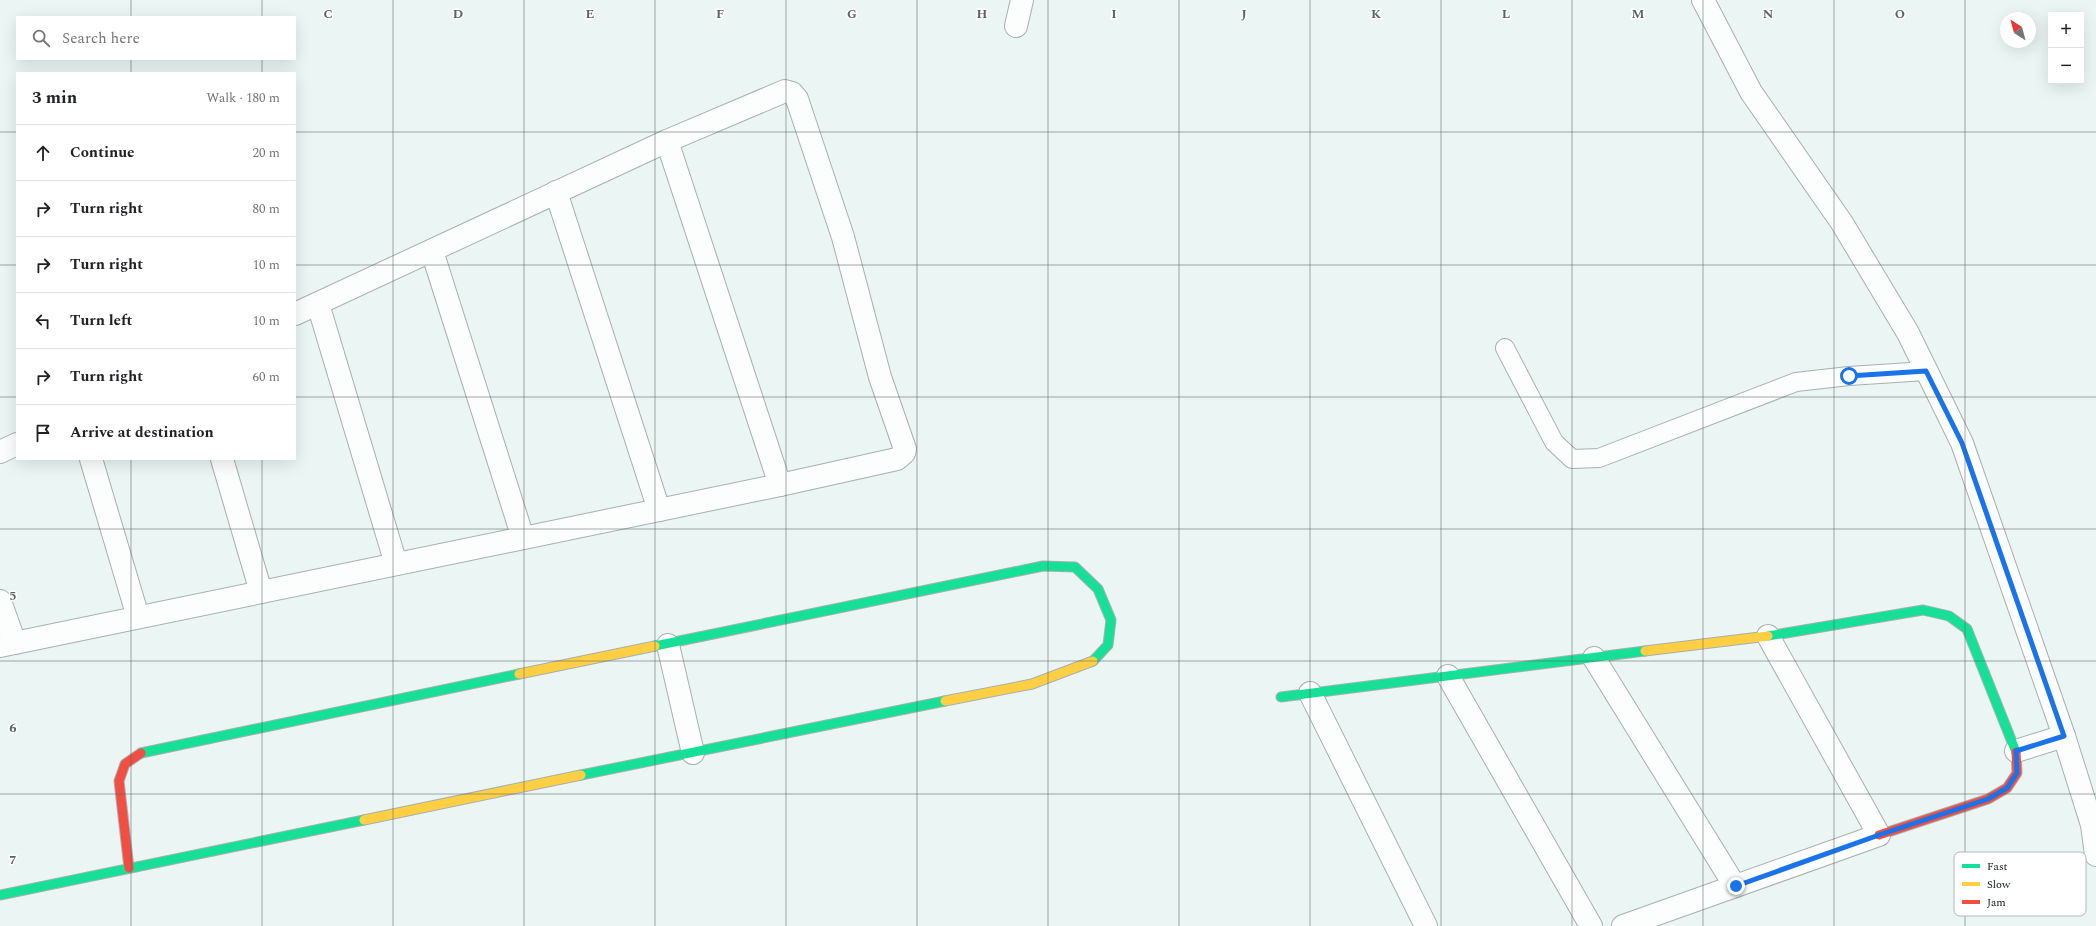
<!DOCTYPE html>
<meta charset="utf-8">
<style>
body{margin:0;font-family:Spectral,serif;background:#f6f6f6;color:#202124}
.controls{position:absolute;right:12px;top:12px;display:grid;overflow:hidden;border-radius:0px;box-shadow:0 4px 16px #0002}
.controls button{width:36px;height:36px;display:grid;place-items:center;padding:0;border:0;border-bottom:1px solid #e0e0e0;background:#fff;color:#202124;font:20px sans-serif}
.compass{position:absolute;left:2000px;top:12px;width:36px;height:36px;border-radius:50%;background:#fff;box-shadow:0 4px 16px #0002;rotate:324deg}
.stop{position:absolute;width:12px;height:12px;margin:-9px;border:3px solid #1a73e8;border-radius:50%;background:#fff}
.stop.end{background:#1a73e8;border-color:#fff;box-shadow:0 1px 4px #0008}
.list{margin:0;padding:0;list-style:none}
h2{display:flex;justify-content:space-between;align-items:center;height:52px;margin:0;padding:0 16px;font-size:17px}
h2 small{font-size:13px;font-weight:400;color:#757577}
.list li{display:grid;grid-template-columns:26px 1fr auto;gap:12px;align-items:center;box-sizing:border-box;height:56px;padding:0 16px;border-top:1px solid #e0e0e0}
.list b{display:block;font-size:15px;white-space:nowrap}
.list em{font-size:13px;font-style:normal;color:#757577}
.icon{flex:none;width:22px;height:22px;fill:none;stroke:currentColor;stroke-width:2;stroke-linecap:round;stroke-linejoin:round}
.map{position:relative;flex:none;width:2096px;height:926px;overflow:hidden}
.search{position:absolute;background:#fff;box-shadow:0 4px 16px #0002;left:16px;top:16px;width:280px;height:44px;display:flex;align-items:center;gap:10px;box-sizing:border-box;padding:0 14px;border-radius:0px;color:#757577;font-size:15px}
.panel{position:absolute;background:#fff;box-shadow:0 4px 16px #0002;left:16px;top:72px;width:280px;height:388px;border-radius:0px}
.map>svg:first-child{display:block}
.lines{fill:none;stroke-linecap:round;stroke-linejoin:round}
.lane-casing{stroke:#a7b0af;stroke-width:20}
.street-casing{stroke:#a7b0af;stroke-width:24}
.fast-casing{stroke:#a7b0af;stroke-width:11}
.slow-casing{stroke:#a7b0af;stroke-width:11}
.jam-casing{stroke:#a7b0af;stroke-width:11}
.lane{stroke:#fcfefd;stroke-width:18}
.street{stroke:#fcfefd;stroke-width:22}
.fast{stroke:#16e098;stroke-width:9}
.slow{stroke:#ffcf43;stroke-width:9}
.jam{stroke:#f24e42;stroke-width:9}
.route{stroke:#1a73e8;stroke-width:5}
.grid{fill:none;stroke:#5a6362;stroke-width:1;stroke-opacity:0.55}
.key{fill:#fff;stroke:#b6b9b8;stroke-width:1}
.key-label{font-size:11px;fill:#0d1514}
.grid-label{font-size:13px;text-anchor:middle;font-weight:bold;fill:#5a6362;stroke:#fff;stroke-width:3;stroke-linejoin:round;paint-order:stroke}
</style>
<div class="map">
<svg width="2096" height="926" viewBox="0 0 2096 926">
<rect width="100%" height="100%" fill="#eaf5f4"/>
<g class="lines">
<g class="lane-casing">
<path id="lane" d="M1505 348 1554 442 1572 459 1599 458 1796 382 1849 376 1926 371"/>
</g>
<g class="street-casing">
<g id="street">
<path d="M1703 0 1751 92 1842 223 1908 333 1962 443 2064 736 2092 825 2096 855"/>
<path d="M1016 26 1022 0"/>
<path d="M667 141 780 485"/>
<path d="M556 192 659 510"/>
<path d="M432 251 523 538"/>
<path d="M318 304 396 564"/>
<path d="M0 452 17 444"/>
<path d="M91 459 138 617"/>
<path d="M222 459 261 592"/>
<path d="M0 601 15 643"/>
<path d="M668 645 693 753"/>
<path d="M0 646 780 485 897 459 904 453 905 449 880 377 843 237 797 99 792 93 785 91 667 141 295 314"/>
<path d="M1594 658 1735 886"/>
<path d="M1448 676 1591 926"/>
<path d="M1310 693 1426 926"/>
<path d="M2016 751 2064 736"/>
<path d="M1623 926 1879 835 1768 636"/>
</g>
</g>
<g class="fast-casing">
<g id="fast">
<path d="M1768 636 1923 610 1949 616 1967 629 2016 752"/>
<path d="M655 646 1043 566 1075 567 1098 589 1111 620 1108 645 1093 661"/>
<path d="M1281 697 1645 651"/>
<path d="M141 753 519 674"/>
<path d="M581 775 945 701"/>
<path d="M0 895 364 820"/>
</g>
</g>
<g class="slow-casing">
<g id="slow">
<path d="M1645 651 1768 636"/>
<path d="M519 674 655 646"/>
<path d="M945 701 1032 684 1093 661"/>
<path d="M364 820 581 775"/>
</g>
</g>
<g class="jam-casing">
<g id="jam">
<path d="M1879 835 1988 799 2007 788 2017 773 2016 752"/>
<path d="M129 868 119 781 125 764 141 753"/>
</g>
</g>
<use href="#lane" class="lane"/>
<use href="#street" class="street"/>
<use href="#fast" class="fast"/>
<use href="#slow" class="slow"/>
<use href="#jam" class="jam"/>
</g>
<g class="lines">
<path class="route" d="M1736 886 1879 835 1988 799 2007 788 2017 773 2016 751 2064 736 1962 443 1926 371 1849 376"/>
</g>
<path class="grid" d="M131 0V17M262 0V17M393 0V926M524 0V926M655 0V926M786 0V926M917 0V926M1048 0V926M1179 0V926M1310 0V926M1441 0V926M1572 0V926M1703 0V926M1834 0V926M1965 0V926M131 59V73M262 59V73M0 132H17M295 132H2096M0 265H17M295 265H2096M0 397H17M295 397H2096M131 459V926M262 459V926M0 529H2096M0 661H2096M0 794H2096"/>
<rect x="1954" y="852" width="132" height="64" rx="6" class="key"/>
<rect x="1962" y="864" width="18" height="4" fill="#16e098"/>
<rect x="1962" y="882" width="18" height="4" fill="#ffcf43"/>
<rect x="1962" y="900" width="18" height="4" fill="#f24e42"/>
<g class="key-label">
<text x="1987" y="870">Fast</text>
<text x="1987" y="888">Slow</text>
<text x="1987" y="906">Jam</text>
</g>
<g class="grid-label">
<text x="328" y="18">C</text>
<text x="458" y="18">D</text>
<text x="590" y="18">E</text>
<text x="720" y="18">F</text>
<text x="852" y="18">G</text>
<text x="982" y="18">H</text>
<text x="1114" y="18">I</text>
<text x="1244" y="18">J</text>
<text x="1376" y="18">K</text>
<text x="1506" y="18">L</text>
<text x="1638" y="18">M</text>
<text x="1768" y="18">N</text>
<text x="1900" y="18">O</text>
<text x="13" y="600">5</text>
<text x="13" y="732">6</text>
<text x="13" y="864">7</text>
</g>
</svg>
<div class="controls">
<button>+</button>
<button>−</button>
</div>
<svg class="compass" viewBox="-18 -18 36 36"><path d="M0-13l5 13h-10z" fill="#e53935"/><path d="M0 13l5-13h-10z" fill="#757577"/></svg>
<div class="stop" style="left:1849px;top:376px"></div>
<div class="stop end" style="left:1736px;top:886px"></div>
<div class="search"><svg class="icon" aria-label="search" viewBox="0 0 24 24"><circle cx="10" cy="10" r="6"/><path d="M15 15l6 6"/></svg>Search here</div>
<section class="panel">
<h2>3 min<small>Walk · 180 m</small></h2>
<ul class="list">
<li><svg class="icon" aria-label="ahead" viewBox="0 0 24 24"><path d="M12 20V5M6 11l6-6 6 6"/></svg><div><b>Continue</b></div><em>20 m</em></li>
<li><svg class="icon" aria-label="right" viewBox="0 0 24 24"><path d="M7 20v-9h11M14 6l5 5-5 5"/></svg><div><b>Turn right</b></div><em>80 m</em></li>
<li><svg class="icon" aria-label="right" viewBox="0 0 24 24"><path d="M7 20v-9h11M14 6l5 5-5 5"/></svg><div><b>Turn right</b></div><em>10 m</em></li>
<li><svg class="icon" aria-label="left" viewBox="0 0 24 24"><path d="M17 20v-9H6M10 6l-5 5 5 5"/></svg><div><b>Turn left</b></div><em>10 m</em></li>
<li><svg class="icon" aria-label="right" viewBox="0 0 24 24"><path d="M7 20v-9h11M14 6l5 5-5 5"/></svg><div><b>Turn right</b></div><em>60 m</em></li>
<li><svg class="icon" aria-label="arrive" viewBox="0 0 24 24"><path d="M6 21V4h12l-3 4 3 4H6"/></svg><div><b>Arrive at destination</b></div></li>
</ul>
</section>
</div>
